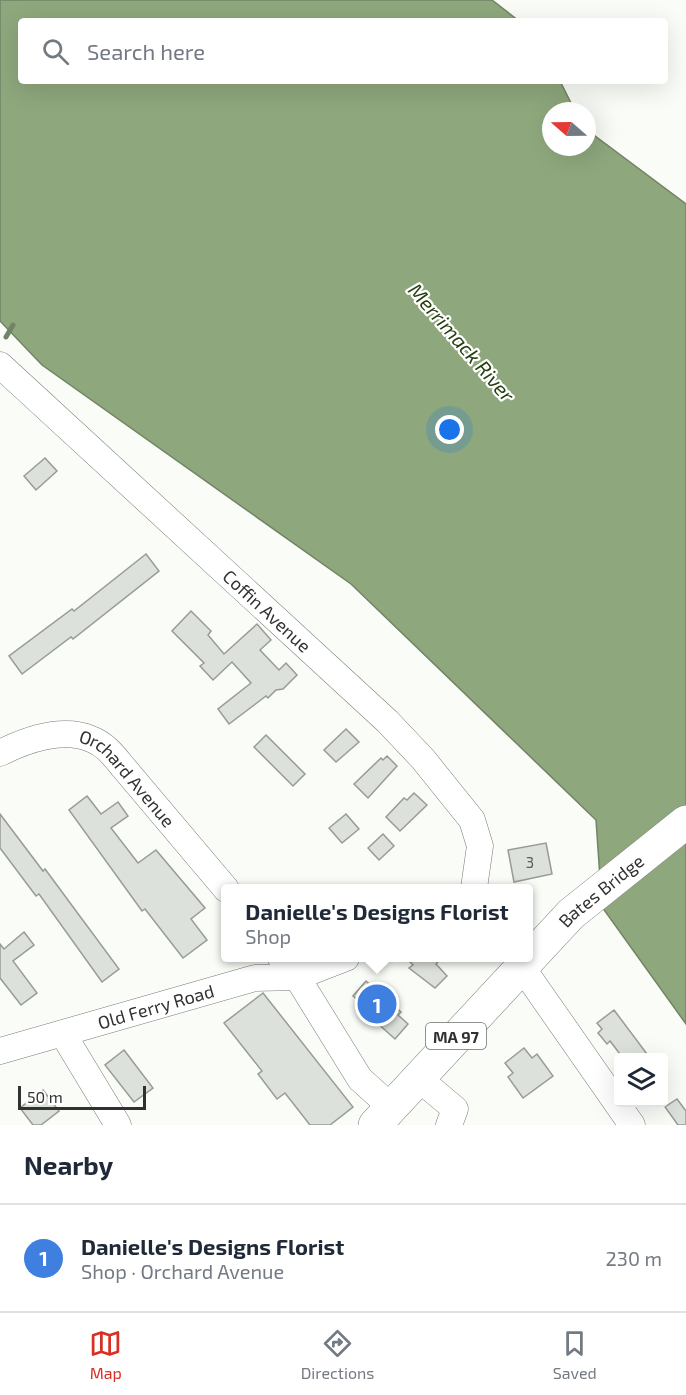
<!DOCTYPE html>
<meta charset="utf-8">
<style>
body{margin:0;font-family:"Exo 2",sans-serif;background:#f2f2f3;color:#1f2937}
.controls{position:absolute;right:18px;bottom:18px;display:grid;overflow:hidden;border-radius:6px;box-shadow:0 6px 24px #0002}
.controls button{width:54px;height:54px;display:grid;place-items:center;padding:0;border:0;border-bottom:2px solid #e0e1e3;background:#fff;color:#1f2937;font:30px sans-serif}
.compass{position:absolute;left:542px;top:102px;width:54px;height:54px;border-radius:50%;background:#fff;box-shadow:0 6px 24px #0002;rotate:290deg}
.scale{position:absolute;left:18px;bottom:15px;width:128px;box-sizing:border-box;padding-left:6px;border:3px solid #303230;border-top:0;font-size:16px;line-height:21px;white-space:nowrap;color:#303230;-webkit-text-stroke:4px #fff;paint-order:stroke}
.you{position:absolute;left:450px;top:430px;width:21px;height:21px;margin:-15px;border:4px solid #fff;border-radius:50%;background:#1a73e8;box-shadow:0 0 0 9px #1a73e833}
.badge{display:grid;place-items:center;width:39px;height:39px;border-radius:50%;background:#d93025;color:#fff;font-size:20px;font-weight:700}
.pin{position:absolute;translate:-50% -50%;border:3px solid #fff;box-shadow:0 2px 6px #0006}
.popup{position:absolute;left:221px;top:884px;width:312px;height:78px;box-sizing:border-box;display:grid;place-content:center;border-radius:6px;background:#fff;filter:drop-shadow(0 2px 4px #0005);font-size:20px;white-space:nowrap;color:#747a83}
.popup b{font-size:22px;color:#1f2937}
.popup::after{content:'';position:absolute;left:50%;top:100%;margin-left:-12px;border:12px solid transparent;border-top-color:#fff}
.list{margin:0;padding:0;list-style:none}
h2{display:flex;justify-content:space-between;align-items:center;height:78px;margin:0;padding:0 24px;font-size:26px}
h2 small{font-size:20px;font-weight:400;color:#747a83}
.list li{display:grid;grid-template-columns:39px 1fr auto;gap:18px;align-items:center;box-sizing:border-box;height:108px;padding:0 24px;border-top:2px solid #e0e1e3}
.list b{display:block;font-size:22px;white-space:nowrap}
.list p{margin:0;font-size:20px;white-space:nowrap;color:#747a83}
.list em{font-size:20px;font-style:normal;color:#747a83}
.icon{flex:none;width:33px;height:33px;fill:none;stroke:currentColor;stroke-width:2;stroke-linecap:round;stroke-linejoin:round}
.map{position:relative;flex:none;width:686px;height:1125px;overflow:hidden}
.search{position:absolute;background:#fff;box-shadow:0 6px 24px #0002;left:18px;right:18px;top:18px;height:66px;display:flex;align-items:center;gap:15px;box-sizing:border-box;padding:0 21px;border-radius:6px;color:#747a83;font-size:22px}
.sheet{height:186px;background:#fff}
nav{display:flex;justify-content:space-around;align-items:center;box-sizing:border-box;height:84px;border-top:2px solid #e0e1e3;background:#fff;font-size:16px;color:#747a83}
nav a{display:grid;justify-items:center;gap:3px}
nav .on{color:#d93025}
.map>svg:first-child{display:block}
.water{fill:#8ea77c;stroke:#728465;stroke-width:1.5}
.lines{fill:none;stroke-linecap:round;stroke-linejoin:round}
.stream{stroke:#728465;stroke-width:5}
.building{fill:#dde1db;stroke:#989b96;stroke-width:1.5}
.minor-casing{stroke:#797c77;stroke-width:27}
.major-casing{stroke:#797c77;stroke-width:34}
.minor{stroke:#fff;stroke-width:26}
.major{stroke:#fff;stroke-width:33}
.labels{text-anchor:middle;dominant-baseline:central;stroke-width:4.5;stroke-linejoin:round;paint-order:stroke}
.number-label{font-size:15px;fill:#5b5e5b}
.shield{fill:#fff;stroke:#6e706e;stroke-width:1.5}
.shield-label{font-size:16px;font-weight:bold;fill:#303230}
.street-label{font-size:18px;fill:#303230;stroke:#fff}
.water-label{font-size:20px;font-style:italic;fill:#263e0f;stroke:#fff}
</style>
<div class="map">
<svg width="686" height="1125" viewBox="0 0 686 1125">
<rect width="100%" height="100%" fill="#f9fcf7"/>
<path class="water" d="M0 0H492L519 21H21V81H560L575 111H551V147H587V130L686 204V1024L602 907 596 820 351 584 42 365 0 321Z"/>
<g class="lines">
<path class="stream" d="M6 337 13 325"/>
</g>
<g class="building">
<path d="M45 458 57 471 36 490 24 476Z"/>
<path d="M146 554 159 571 73 639 71 637 22 674 9 656 72 609 74 611Z"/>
<path d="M191 611 211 631 208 635 224 654 257 624 271 640 260 650 279 670 286 663 297 675 283 689 276 690 268 698 266 696 229 724 218 709 251 683 232 662 213 680 200 666 204 663 172 631Z"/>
<path d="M346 729 359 742 336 762 324 750Z"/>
<path d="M266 735 305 774 293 786 254 747Z"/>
<path d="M387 756 397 766 368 798 354 784 381 758 383 760Z"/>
<path d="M414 793 427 805 400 831 386 817 404 798 407 800Z"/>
<path d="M87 796 101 814 118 802 128 816 111 828 138 863 156 850 205 908 191 919 207 940 183 958 145 909 142 911 69 810Z"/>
<path d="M0 814 43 871 45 869 119 969 102 982 39 894 36 896 0 848Z"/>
<path d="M346 814 359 829 342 843 329 828Z"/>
<path d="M383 834 394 846 379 860 368 848Z"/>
<path d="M546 843 552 874 514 882 508 850Z"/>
<path d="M24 932 34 945 13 961 37 993 21 1005 0 978V944L4 949Z"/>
<path d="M405 957H442L436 964 447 976 435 988 409 968 413 965Z"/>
<path d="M366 981 401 1012 398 1015 408 1024 395 1039 375 1021 378 1018 353 996Z"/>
<path d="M263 993 353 1107 330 1125H310L285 1093 277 1099 258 1074 262 1071 224 1023Z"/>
<path d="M614 1010 650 1058H623L610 1041 607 1044 598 1033 602 1029 597 1023Z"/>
<path d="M524 1048 532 1058 537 1054 553 1076 523 1098 508 1077 513 1073 505 1063Z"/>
<path d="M124 1050 153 1088 134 1102 105 1065Z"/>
<path d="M43 1090 59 1111 41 1125H33L20 1108Z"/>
<path d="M677 1099 686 1111V1125H678L665 1107Z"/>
</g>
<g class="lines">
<g class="minor-casing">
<g id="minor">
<path id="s1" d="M0 365 387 721 423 759 472 820 480 846 474 888"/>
<path id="s2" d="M0 753C26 740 63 727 91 739 105 744 114 756 123 767L226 889"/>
<path d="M281 958 297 977 360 1079 390 1106"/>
<path d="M521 966 632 1125"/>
<path d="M63 1034 118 1125"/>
<path id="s3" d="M0 1051 255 978 297 977 346 958"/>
<path d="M417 1077 455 1109 449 1125"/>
</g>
</g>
<g class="major-casing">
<g id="major">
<path id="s4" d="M375 1125 571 914 686 822"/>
</g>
</g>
<use href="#minor" class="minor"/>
<use href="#major" class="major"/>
</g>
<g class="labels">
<g class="number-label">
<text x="530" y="862">3</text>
</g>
<rect class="shield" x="426" y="1023" width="60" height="26" rx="4.5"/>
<g class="shield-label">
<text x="456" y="1036">MA 97</text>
</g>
<g class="street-label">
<text stroke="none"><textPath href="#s1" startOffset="363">Coffin Avenue</textPath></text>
<text stroke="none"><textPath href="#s2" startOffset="148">Orchard Avenue</textPath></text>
<text stroke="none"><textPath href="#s4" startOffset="326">Bates Bridge</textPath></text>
<text stroke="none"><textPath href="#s3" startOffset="162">Old Ferry Road</textPath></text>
</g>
<g class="water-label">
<text transform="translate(462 342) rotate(49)">Merrimack River</text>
</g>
</g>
</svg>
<div class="controls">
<button><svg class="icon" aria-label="layers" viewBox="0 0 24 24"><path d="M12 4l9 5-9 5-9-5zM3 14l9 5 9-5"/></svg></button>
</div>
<svg class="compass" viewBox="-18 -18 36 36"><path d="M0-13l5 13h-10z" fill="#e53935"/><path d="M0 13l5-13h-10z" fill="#747a83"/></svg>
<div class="scale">50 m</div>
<div class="you"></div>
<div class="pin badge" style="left:377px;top:1004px;background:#3f7fe0">1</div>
<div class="popup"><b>Danielle's Designs Florist</b>Shop</div>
<div class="search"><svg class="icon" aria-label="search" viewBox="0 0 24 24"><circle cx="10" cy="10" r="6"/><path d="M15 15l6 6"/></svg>Search here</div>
</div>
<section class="sheet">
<h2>Nearby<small></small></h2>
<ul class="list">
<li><span class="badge" style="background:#3f7fe0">1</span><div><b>Danielle's Designs Florist</b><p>Shop · Orchard Avenue</p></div><em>230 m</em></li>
</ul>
</section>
<nav>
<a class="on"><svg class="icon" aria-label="map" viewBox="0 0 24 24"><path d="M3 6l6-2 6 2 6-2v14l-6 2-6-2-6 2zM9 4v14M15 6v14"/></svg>Map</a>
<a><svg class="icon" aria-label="directions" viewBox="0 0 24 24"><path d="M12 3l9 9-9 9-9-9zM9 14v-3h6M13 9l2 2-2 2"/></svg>Directions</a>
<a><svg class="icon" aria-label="saved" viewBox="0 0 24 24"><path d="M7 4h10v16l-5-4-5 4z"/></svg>Saved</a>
</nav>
